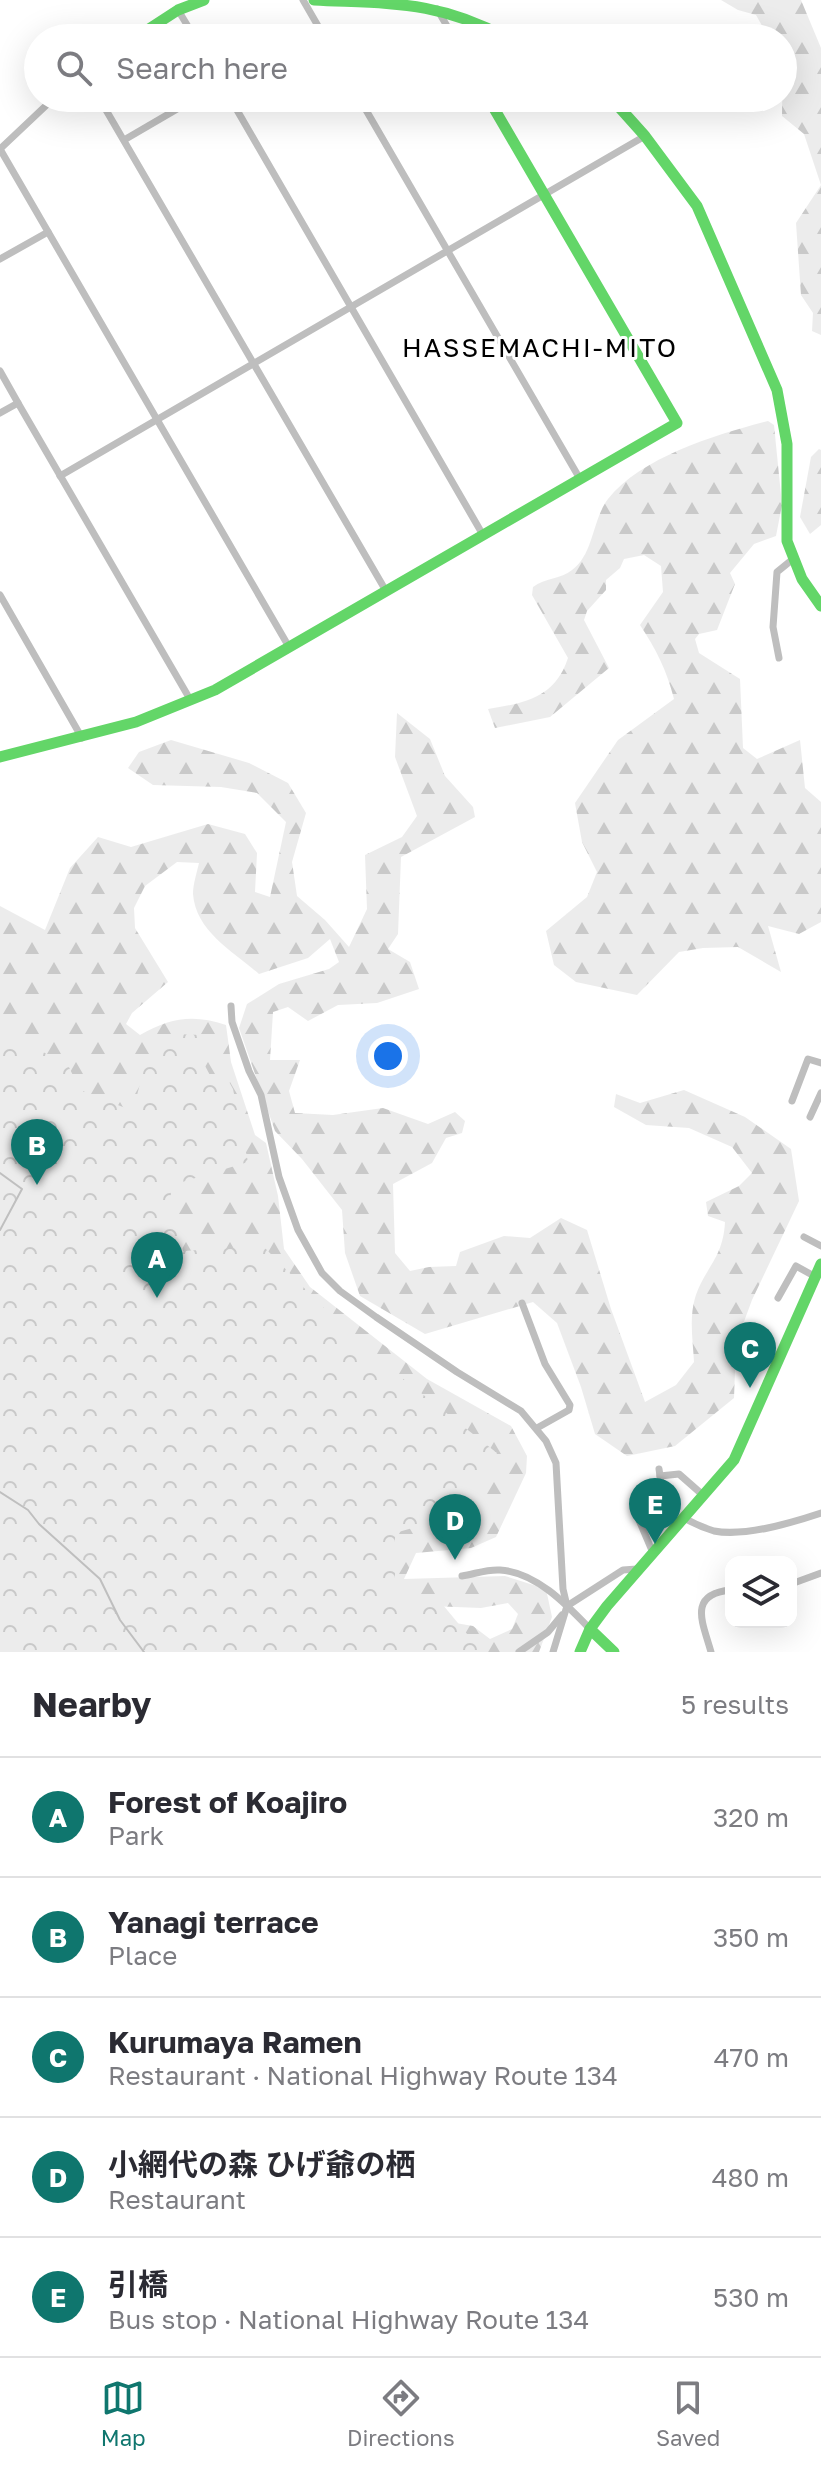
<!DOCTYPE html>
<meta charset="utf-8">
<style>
body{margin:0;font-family:"Golos Text","Noto Sans JP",sans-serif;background:#f7f7f7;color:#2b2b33}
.controls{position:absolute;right:24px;bottom:24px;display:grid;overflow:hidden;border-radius:16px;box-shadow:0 8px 32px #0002}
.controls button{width:72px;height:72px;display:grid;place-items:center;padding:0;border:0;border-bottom:2px solid #e1e1e2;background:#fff;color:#2b2b33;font:40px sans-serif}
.you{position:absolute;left:388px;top:1056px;width:28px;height:28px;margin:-20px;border:6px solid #fff;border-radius:50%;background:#1a73e8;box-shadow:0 0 0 12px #1a73e833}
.badge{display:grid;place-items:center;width:52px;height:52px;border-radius:50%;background:#0f766e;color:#fff;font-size:26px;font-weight:700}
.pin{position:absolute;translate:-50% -66px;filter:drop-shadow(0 2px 4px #0008)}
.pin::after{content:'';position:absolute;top:42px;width:28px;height:24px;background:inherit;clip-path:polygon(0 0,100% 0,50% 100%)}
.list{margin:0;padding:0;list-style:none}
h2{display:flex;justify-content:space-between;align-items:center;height:104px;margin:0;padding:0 32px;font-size:34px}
h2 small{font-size:26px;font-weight:400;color:#7c7c81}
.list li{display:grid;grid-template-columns:52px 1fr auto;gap:24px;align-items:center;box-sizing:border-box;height:120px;padding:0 32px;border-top:2px solid #e1e1e2}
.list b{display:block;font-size:30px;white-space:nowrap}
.list p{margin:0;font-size:26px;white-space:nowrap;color:#7c7c81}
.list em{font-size:26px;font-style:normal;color:#7c7c81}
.icon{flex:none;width:44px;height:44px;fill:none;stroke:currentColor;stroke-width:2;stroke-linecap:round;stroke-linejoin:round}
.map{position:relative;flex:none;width:821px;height:1652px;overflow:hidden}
.search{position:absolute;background:#fff;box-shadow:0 8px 32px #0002;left:24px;right:24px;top:24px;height:88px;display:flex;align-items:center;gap:20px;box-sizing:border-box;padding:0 28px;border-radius:44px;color:#7c7c81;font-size:30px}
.sheet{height:704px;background:#fff}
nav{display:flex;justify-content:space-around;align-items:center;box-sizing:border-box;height:112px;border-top:2px solid #e1e1e2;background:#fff;font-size:22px;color:#7c7c81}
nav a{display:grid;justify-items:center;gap:4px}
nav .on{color:#0f766e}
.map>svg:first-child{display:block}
.forest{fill:url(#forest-firs);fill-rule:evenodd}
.park{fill:url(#park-crowns)}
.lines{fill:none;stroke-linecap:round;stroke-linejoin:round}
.stream{stroke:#bfbfbf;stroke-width:2}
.street{stroke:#bebebe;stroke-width:7}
.fast{stroke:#63d668;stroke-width:11}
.labels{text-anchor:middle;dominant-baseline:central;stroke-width:6;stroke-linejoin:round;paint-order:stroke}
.quarter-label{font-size:26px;letter-spacing:2px;fill:#000;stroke:#fff}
</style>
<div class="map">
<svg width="821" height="1652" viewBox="0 0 821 1652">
<defs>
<pattern id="forest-firs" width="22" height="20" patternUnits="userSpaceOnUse" patternTransform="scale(2)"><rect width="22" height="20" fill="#ececec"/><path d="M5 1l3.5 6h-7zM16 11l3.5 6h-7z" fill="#c9c9c9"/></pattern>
<pattern id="park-crowns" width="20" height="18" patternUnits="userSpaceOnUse" patternTransform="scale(2)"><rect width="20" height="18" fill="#ececec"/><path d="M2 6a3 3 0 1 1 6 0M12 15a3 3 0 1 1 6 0" fill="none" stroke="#c9c9c9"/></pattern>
</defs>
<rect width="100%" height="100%" fill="#fff"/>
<g class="forest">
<path d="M721 0H801L821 48V185L804 134 782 116 783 38H769L756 15 738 10Z"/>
<path d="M821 185V335L812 331 813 313 801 295 796 223Z"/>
<path d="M768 421 774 425 782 505 776 536 754 544 730 573 735 584 717 630 699 634 695 639 699 653 740 679 743 748 757 759 800 740 805 788 821 802V922L799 934 768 926 781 972 738 947 703 948 679 952 637 995 576 982 554 965 546 931 587 897 597 872 582 842 575 803 618 740 674 699C667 671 656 649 640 625L663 592 661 566 644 555 624 559 620 568 606 580V590L587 611 584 620 609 668 550 717 495 728 488 709C525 703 555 698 568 658L532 595 533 587C545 578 561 579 572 570 594 554 592 520 608 499 641 457 718 434 768 421Z"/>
<path d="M819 449 821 450V525L810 534 800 517 811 457Z"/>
<path d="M397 713 430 739 445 776 473 807 475 817 401 857 398 934 388 949 410 962 419 989 377 1003 338 1005 308 1021 288 1007 273 1012 270 1060H300L289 1091 295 1113 333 1115 383 1108 428 1124 455 1112 465 1121 462 1133 446 1138 432 1163 393 1184 395 1253 410 1271 429 1267 456 1266 460 1252 504 1236 530 1238 561 1218 587 1230 611 1309 645 1402 676 1385 694 1362C693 1342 689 1318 695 1298 705 1267 723 1259 725 1222L708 1216 706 1202 739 1186 752 1173 732 1147 689 1128 646 1125 614 1107 616 1094 640 1103 684 1090 745 1117 791 1149 799 1201 752 1300 736 1343 734 1398 675 1446 627 1456 595 1434 581 1387 557 1323 533 1302 425 1334 360 1296 345 1253 342 1210 302 1159 275 1131 239 1028 247 1004 279 984 329 969 339 962 330 939 308 958 259 974C234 952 196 932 193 894 193 884 197 872 199 863L177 862 145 886 134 908 135 928 168 982 132 1013 126 1024 140 1035C170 1018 193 1014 226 1025L231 1062 255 1135 266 1143 278 1196 284 1249 310 1287 427 1379 511 1426 527 1456 526 1473 496 1537 471 1548 416 1553 404 1579 505 1576 546 1589 552 1617 539 1652H0V906L45 930 70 868 98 837 131 847 208 824 245 834 257 853 255 892 270 897 286 822 257 793 221 787 153 785 128 768 139 752 171 740 249 763 288 783 306 813 292 862 297 896 325 920 349 947 367 909 365 855 402 837 417 816 395 757ZM508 1603 518 1614 512 1629 490 1639 473 1626 432 1619 430 1606 481 1608Z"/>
</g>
<path class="park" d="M0 1019 23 1043 67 1063 80 1090 133 1111 147 1056 174 1034 201 1035 203 1062 212 1079 227 1078 233 1089 248 1162 169 1186 183 1251 263 1246 359 1344 497 1453 465 1513 395 1533V1598L438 1599 482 1652H0Z"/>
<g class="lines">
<g class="stream">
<path d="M0 1173 22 1189 0 1230"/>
<path d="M0 1492 28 1510 39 1524 100 1579 120 1620 144 1652"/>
</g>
<g class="street">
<path d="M303 0 325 38"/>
<path d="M437 9 454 38"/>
<path d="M178 10 195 38"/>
<path d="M99 98 386 591"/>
<path d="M230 98 483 535"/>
<path d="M359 98 580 479"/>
<path d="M103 105 115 98"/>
<path d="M124 140 196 98"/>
<path d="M0 149 289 647"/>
<path d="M0 149 54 98"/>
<path d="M0 259 48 232"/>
<path d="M0 371 18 403 0 413"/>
<path d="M18 403 191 701"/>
<path d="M60 476 645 136"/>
<path d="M0 595 82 738"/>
<path d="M779 658 773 627 777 572 793 559"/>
<path d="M231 1006 232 1022 249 1071 261 1095 279 1177 298 1230 322 1273 340 1291 376 1317 457 1372 521 1411 546 1441 556 1463 563 1589 567 1606 553 1652"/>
<path d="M792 1101 808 1059 821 1063"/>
<path d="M810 1117 821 1093"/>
<path d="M804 1237 821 1246"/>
<path d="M778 1298 796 1266 814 1276"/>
<path d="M522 1303 545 1364 570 1405 569 1410 537 1428"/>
<path d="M659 1469 661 1483"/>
<path d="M660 1476 679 1474 704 1496"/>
<path d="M636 1513 653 1553"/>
<path d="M684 1518C693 1523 704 1528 714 1531 745 1537 791 1523 821 1513"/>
<path d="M462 1576C475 1574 487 1569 500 1570 536 1572 567 1605 590 1629"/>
<path d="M791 1584 821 1573"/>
<path d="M567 1606 623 1570 637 1569"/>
<path d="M519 1652 548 1632 562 1615"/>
<path d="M711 1652C703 1623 687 1594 731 1590"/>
</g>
<g class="fast">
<path d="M314 0C390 4 437 0 507 38"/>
<path d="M135 38 178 10 204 0"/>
<path d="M611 98 645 136 697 206 777 390 787 444V541L802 579 821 606"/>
<path d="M0 757 136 722 215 690 677 423 488 98"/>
<path d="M590 1629 614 1652"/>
<path d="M580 1652 590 1629 607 1606 734 1460 821 1264"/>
</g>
</g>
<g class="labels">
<g class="quarter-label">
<text x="540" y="347">HASSEMACHI-MITO</text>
</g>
</g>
</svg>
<div class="controls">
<button><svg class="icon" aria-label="layers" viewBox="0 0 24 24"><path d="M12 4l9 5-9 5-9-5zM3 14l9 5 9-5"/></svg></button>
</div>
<div class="you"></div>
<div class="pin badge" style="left:157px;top:1298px">A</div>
<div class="pin badge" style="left:37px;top:1185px">B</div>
<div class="pin badge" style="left:750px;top:1388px">C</div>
<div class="pin badge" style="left:455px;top:1560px">D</div>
<div class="pin badge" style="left:655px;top:1544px">E</div>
<div class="search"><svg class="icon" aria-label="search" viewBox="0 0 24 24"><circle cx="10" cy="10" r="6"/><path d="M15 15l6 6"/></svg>Search here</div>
</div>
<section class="sheet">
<h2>Nearby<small>5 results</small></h2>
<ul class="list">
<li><span class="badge">A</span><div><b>Forest of Koajiro</b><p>Park</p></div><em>320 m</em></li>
<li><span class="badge">B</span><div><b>Yanagi terrace</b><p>Place</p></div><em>350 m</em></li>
<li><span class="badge">C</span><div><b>Kurumaya Ramen</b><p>Restaurant · National Highway Route 134</p></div><em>470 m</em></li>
<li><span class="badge">D</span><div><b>小網代の森 ひげ爺の栖</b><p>Restaurant</p></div><em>480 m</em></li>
<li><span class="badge">E</span><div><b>引橋</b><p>Bus stop · National Highway Route 134</p></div><em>530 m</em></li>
</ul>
</section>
<nav>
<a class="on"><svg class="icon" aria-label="map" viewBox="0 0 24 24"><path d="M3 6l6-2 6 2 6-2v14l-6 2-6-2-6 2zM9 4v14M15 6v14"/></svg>Map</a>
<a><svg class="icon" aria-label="directions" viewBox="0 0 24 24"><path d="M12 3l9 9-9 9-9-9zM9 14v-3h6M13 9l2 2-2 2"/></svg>Directions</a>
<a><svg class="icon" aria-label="saved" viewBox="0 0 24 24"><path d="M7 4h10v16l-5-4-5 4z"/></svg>Saved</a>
</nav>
